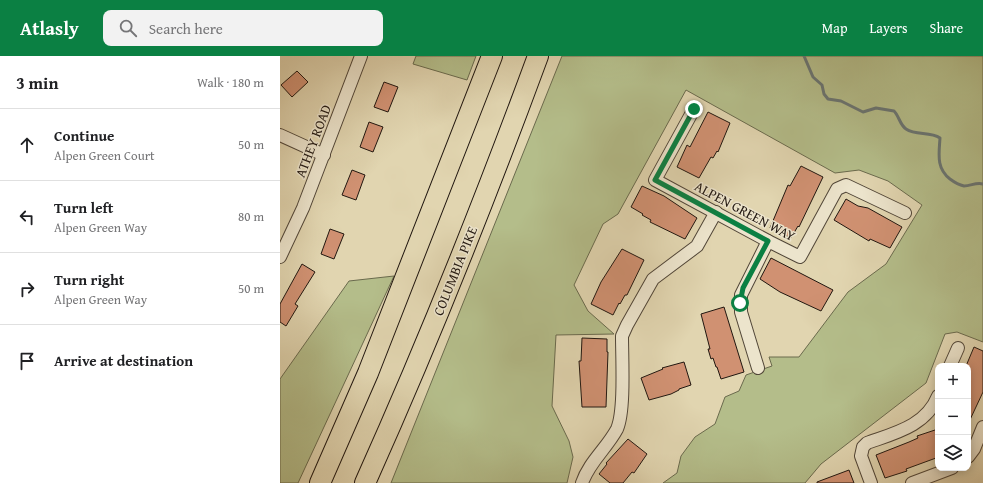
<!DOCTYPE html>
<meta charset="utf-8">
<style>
body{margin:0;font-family:"Gentium Book Plus",serif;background:#f2f2f2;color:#202124}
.controls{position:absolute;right:12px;bottom:12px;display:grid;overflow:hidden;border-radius:8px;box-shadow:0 2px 10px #0003}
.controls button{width:36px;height:36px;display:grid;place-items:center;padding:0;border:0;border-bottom:1px solid #e0e0e0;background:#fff;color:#202124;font:20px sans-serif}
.stop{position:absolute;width:12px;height:12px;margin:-9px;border:3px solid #0b8043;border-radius:50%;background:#fff}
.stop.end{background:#0b8043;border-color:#fff;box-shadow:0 1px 4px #0008}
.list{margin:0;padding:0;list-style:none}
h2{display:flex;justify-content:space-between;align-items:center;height:52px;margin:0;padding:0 16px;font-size:17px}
h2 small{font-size:13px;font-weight:400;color:#757577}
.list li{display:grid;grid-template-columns:26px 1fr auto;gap:12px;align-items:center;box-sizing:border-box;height:72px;padding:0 16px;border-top:1px solid #e0e0e0}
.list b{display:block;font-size:15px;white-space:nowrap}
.list p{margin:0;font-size:13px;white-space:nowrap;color:#757577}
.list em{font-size:13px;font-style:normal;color:#757577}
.icon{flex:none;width:22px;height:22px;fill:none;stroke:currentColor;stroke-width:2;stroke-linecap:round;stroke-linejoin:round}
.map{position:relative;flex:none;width:703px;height:427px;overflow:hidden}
header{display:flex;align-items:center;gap:24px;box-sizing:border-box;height:56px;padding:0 20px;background:#0b8043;color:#fff}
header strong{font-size:19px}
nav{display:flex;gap:22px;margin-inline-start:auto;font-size:14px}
.search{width:280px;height:36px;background:#f2f2f2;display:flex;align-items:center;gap:10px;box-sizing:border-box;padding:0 14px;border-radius:8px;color:#757577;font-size:15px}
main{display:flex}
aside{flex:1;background:#fff}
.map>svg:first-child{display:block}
.green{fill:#b4bd8a;stroke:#6a6a4d}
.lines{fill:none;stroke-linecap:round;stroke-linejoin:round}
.stream{stroke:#6a7674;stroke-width:3}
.building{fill:#d09172;stroke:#211710}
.minor-casing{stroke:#514638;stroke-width:14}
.trunk-casing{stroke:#211710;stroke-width:22}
.minor{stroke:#ece4cc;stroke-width:12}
.trunk{stroke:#e1d5b0;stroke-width:20}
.route{stroke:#0b8043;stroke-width:5}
.labels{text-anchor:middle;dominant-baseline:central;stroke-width:3;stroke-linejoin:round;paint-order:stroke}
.street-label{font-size:14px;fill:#211710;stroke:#ece4cc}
</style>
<header>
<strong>Atlasly</strong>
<div class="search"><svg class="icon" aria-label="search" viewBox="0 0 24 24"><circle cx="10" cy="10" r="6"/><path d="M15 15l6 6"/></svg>Search here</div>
<nav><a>Map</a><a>Layers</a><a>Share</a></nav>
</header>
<main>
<aside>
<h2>3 min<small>Walk · 180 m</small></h2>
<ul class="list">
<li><svg class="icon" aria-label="ahead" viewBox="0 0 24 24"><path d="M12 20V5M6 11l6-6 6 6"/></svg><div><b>Continue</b><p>Alpen Green Court</p></div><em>50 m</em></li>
<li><svg class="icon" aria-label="left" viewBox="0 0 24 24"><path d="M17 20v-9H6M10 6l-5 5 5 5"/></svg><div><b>Turn left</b><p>Alpen Green Way</p></div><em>80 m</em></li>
<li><svg class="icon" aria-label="right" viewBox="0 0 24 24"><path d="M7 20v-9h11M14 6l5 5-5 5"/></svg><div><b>Turn right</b><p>Alpen Green Way</p></div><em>50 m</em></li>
<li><svg class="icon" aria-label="arrive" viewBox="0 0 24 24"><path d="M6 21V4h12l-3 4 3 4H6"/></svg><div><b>Arrive at destination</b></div></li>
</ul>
</aside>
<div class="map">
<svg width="703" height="427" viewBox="0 0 703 427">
<rect width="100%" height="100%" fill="#e1d5b0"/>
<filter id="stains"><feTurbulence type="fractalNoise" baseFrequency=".005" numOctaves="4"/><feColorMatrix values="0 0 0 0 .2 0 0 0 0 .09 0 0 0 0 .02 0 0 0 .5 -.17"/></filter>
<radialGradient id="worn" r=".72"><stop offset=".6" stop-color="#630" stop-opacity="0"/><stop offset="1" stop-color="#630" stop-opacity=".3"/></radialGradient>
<g class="green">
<path d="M136 0H196L187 24 133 8Z"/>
<path d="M282 0H703V286L677 276 665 278 646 327 541 408 525 427H383L397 417 401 400 415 381 435 368 445 341 459 335 466 319 492 310 489 301H519L568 236 606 208 642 149 608 125 579 114 555 117 406 34 338 158 323 168 294 229 308 255 334 278 276 279 272 350 289 385 293 401 287 427H111Z"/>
<path d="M114 220 18 427H0V323L69 225Z"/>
</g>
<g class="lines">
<path class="stream" d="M524 0 533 21 542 29 544 38 548 43 561 45 583 56 596 52 614 55C619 60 620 69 626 73 636 80 650 75 660 82 659 98 656 112 670 123 674 126 679 129 684 130 691 130 696 126 703 128"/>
</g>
<g class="building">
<path d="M17 15 28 26 12 41 1 29Z"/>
<path d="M104 26 118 31 108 56 94 51Z"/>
<path d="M428 56 450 67 438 96 437 95 433 102 431 101 419 122 397 111 407 89 410 91Z"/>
<path d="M89 66 103 71 93 96 80 91Z"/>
<path d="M521 110 543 121 519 171 518 170 511 182 490 172 508 129 510 130Z"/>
<path d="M72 114 85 119 76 144 62 139Z"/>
<path d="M362 130 384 140 417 162 405 183 370 166 371 164 362 159 363 158 351 151Z"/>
<path d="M566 143 578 150 588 152 622 171 610 192 590 183 589 185 554 164Z"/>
<path d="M50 173 64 178 54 203 41 198Z"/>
<path d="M342 193 364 204 347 239H345L340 248 339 247 333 259 311 248 321 226Z"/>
<path d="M491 202 553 234 541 255 500 236 480 223Z"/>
<path d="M22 208 35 216 15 248 18 250 6 270 0 266V248Z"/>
<path d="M444 251 464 316 441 323 437 311H436L433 302 431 303 428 293H430L421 258Z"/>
<path d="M302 282 327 283V296H328L326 351H302L299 305H301Z"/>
<path d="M694 291 703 295V336L688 368V310H686Z"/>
<path d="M404 306 411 329 399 333V334L391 338 369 344 361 322 383 313 382 312Z"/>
<path d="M658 373V399L656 402 626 413 627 415 605 422 596 399 629 386 638 382 637 380Z"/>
<path d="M348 383 367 398 354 417 352 416 343 427H330L319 418 327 408 326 407Z"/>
<path d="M569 414 574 427H537V426Z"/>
</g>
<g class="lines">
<g class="minor-casing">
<g id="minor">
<path d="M414 53 375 124 488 185 520 201 557 133 566 129 625 157"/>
<path d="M0 79 44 99"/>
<path d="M0 201 23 152 81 0"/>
<path d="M670 310 678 292"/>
<path d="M478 312 461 256V239L488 185"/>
<path d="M688 401 694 393 703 371"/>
<path d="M302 427C309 406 327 392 337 373 345 355 342 303 342 280L347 269 373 223 417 190 436 156"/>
<path d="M591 427 581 400 583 391 587 387C615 377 646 370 658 340"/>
<path d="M632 427 672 412"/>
</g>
</g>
<g class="trunk-casing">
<g id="trunk">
<path d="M40 427 88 317 212 0"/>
<path d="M85 427C148 287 205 144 258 0"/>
</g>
</g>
<use href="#minor" class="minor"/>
<use href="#trunk" class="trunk"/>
</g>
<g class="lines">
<path class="route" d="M414 53 375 124 488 185 463 232 460 247"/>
</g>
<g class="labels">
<g class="street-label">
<text transform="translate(33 85) rotate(-69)">ATHEY ROAD</text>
<text transform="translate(465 155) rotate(28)">ALPEN GREEN WAY</text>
<text transform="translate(175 215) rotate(-68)">COLUMBIA PIKE</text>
</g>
</g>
<rect width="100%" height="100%" filter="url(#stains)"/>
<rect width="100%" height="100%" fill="url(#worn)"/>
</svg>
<div class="controls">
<button>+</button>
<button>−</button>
<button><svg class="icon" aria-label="layers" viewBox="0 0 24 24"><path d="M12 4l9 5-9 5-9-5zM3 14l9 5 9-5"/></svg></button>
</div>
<div class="stop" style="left:460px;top:247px"></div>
<div class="stop end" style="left:414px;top:53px"></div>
</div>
</main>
